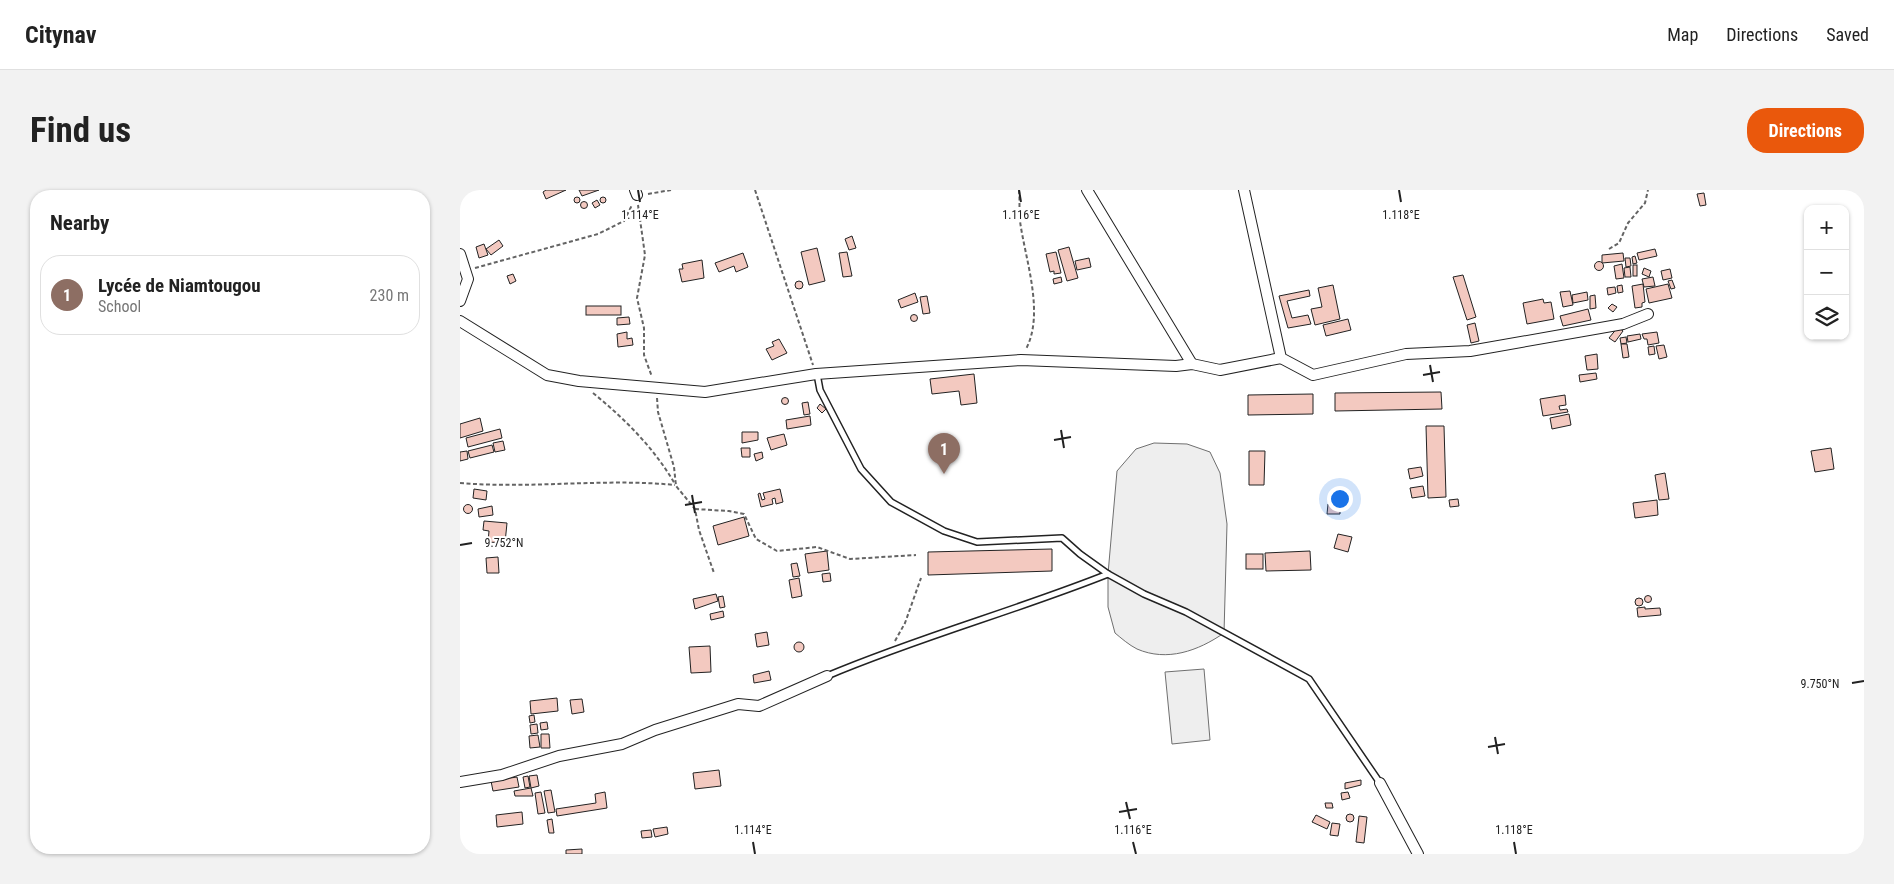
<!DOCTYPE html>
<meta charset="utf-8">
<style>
body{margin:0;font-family:"Roboto Condensed",sans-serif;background:#f2f2f2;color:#222}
.controls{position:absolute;right:15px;top:15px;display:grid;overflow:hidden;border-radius:10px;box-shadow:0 1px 4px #0004}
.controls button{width:45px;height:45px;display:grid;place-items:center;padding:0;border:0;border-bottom:1px solid #e0e0e0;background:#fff;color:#222;font:25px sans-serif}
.you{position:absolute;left:879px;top:308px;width:18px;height:18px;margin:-12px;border:4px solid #fff;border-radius:50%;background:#1a73e8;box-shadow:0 0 0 8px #1a73e833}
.badge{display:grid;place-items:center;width:32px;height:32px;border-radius:50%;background:#ea580c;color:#fff;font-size:16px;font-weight:700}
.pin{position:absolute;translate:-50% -41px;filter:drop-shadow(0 1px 2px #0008)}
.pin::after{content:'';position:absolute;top:26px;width:18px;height:15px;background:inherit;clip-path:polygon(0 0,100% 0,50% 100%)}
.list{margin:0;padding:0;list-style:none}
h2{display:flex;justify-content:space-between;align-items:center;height:65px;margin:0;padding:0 20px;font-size:21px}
h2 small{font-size:16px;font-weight:400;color:#767676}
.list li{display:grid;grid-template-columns:32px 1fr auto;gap:15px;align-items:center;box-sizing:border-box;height:80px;margin:0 10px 10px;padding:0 10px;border:1px solid #e0e0e0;border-radius:20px}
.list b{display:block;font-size:19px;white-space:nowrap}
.list p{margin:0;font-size:16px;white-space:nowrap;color:#767676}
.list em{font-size:16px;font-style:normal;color:#767676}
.icon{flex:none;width:28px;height:28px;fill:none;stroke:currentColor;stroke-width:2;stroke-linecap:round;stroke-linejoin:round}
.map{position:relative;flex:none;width:1404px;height:664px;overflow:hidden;border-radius:20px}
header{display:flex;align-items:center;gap:30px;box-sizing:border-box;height:70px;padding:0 25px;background:#fff;border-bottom:1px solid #e0e0e0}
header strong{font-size:24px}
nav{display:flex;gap:28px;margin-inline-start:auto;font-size:18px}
.intro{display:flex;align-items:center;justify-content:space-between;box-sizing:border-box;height:120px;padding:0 30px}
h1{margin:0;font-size:35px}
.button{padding:12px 22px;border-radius:20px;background:#ea580c;color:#fff;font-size:18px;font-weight:700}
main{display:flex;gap:30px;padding:0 30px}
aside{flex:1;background:#fff;border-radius:20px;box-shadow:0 1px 4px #0004}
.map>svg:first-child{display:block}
.green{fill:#eee;stroke:#6f6f6f}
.building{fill:#f3c9c0;stroke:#222}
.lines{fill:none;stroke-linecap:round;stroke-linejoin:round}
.service-casing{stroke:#222;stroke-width:8}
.minor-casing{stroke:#222;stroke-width:12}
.path{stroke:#646464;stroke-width:2;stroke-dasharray:4 2.5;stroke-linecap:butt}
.service{stroke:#fff;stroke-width:5}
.minor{stroke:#fff;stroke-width:10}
.ticks{fill:none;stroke:#222;stroke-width:2}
.ticks-label{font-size:12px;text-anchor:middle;fill:#222;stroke:#fff;stroke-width:4;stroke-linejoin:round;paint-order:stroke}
</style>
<header>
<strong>Citynav</strong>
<nav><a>Map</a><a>Directions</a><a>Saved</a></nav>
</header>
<div class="intro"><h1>Find us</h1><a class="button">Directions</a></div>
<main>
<aside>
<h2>Nearby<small></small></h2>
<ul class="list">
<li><span class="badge" style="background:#8d6e63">1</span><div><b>Lycée de Niamtougou</b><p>School</p></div><em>230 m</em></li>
</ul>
</aside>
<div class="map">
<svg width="1404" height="664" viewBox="0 0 1404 664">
<rect width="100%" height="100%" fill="#fff"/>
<g class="green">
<path d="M694 253 727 254 750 262 760 283 767 334 764 443C738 461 707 472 677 459 669 455 661 448 655 443L648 417V384L657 281 676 259Z"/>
<path d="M744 479 750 550 712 554 705 482Z"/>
</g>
<g class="building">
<path d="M86 0H106L86 9 83 2Z"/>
<path d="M119 0H139L122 6Z"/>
<path d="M1244 3 1246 15 1240 16 1237 4Z"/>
<circle cx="117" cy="10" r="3"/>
<circle cx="143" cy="10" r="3"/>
<path d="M137 10 140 15 135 18 132 13Z"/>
<circle cx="124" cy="15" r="3.5"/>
<path d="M392 46 396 58 389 60 385 49Z"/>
<path d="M39 50 43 56 31 65 26 59Z"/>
<path d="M24 54 28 65 19 68 16 57Z"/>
<path d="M609 57 618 88 607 91 598 60Z"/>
<path d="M357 58 365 91 349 95 341 62Z"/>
<path d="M1195 59 1197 66 1179 70 1177 63Z"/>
<path d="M387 62 392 86 383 87 379 63Z"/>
<path d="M596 62 601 83 594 84V81L590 82 586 64Z"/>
<path d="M283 63 288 77 276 82 274 76 259 82 255 73Z"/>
<path d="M1163 63 1164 71 1142 73V65Z"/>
<path d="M1175 66 1177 73 1173 74 1172 67Z"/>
<path d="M629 68 631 77 617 80 615 71Z"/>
<path d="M1165 68H1170L1171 76 1166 77Z"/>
<path d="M242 70 244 88 222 92 219 79H223L222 74Z"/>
<circle cx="1139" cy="76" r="4.5"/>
<path d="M1162 74 1164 88 1156 89 1154 76Z"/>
<rect x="1173" y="75" width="4" height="11"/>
<path d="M1170 77 1171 87H1165L1164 78Z"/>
<path d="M1184 78 1191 81 1189 87 1182 84Z"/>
<path d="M1210 79 1212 88 1203 90 1201 81Z"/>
<path d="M53 84 56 91 50 94 47 86Z"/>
<path d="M1003 85 1016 127 1007 130 993 87Z"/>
<path d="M601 87 602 92 594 94 593 89Z"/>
<path d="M1193 87 1195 96 1184 97 1182 89Z"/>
<path d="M1212 90 1215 98 1211 99 1208 91Z"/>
<circle cx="339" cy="95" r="4"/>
<path d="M1183 94 1185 112 1182 113V117L1175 118 1172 96Z"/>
<path d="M1208 94 1212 108 1189 113 1186 99Z"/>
<path d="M873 95 880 129 855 135 851 119 862 117 858 98Z"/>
<path d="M1162 95 1163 102 1158 103 1157 96Z"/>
<path d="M1155 97 1156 103 1148 105 1147 98Z"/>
<path d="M849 100 850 106 827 111 832 128 848 125 851 134 828 138 819 106Z"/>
<path d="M1110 101 1113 115 1103 117 1100 102Z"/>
<path d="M1127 102 1128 110 1113 113 1112 105Z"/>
<path d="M455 103 458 112 441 118 438 110Z"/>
<path d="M1135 105 1136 118 1130 119V106Z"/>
<path d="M467 106 470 123 463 124 460 107Z"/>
<path d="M1083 109 1084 113 1091 112 1094 129 1067 134 1063 113Z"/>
<path d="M1152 114 1157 117 1153 122 1148 118Z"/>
<rect x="126" y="116" width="35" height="9"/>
<path d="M1128 119 1131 130 1103 136 1100 126Z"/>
<circle cx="454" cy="128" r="3.5"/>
<path d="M169 127 170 134 157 135V128Z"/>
<path d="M888 129 891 140 866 146 863 135Z"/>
<path d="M1015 133 1019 151 1011 153 1007 135Z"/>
<path d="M1158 137 1163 141 1155 152 1149 148Z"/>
<path d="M167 142V149L172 148 173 155 158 157 157 144Z"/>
<path d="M1197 142 1199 153 1188 155 1187 149H1184L1182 144Z"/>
<path d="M1180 144 1181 149 1168 152 1167 146Z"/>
<path d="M1166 147 1167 153 1161 154 1160 148Z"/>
<path d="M319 149 327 163 312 170 306 159 314 156 312 152Z"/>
<path d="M1161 154H1167L1169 167 1163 168Z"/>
<path d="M1204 155 1207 167 1199 169 1196 156Z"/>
<path d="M1194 156 1195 164 1189 165 1188 157Z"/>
<path d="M1137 164 1138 179 1127 180 1125 166Z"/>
<path d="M1136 183 1137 189 1120 192 1119 185Z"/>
<path d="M514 184 517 213 501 215 499 201 472 204 470 189Z"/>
<path d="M981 202 982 219 875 221V203Z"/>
<path d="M853 204V224L788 225V205Z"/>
<path d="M1105 205 1106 215 1099 216 1100 220 1107 219 1108 222 1083 226 1080 209Z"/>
<circle cx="325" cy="211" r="3.5"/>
<path d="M348 212 350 224 344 225 342 213Z"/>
<path d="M360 214 366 219 362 223 357 218Z"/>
<path d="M1109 224 1111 235 1092 239 1090 228Z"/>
<path d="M350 226 351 235 327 239 326 230Z"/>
<path d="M20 228 23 241 0 248V234Z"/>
<path d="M966 236H984L986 307 968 308Z"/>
<path d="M40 239 42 248 8 257 6 248Z"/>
<path d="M282 242H298V250L282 253Z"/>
<path d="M324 244 327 255 311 260 307 248Z"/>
<path d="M43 251 45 260 35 262 33 253Z"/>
<path d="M32 255 34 262 10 268 8 261Z"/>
<path d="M281 258H290V267H282Z"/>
<path d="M1371 258 1374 279 1355 282 1351 261Z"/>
<path d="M7 261 8 269 0 271V262Z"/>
<path d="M789 261H805L804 295H789Z"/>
<path d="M302 262 303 268 296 271 294 264Z"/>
<path d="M961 277 963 286 950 289 948 279Z"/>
<path d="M1205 283 1209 309 1199 310 1195 285Z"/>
<path d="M963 296 965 306 952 308 950 298Z"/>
<path d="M14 299 27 301 26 310 13 308Z"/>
<path d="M320 299 323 312 316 314 315 308 312 309 313 314 301 317 298 304 300 303 302 310 305 309 303 303Z"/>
<path d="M998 309 999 316 990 317 989 310Z"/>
<path d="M1197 310 1198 325 1175 328 1173 313Z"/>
<path d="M868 314 880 315V324H867Z"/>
<circle cx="8" cy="319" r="4.5"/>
<path d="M32 316 33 325 19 327 18 319Z"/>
<path d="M284 327 289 346 258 355 253 336Z"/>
<path d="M24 331 47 333 45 353 28 352 29 341 23 340Z"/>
<path d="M878 344 892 347 888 362 874 358Z"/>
<path d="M592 359V381L468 385V362Z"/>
<path d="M367 361 369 380 348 383 345 364Z"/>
<path d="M850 361 851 380 806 381 805 363Z"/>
<rect x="786" y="364" width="17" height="15"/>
<path d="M38 367 39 383H27L26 368Z"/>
<path d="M337 373 340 386 333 387 331 374Z"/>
<path d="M370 383 371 391 363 392 362 384Z"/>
<path d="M339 388 342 406 332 408 329 390Z"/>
<path d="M256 404 258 411 235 419 233 409Z"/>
<circle cx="1188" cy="409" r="3.5"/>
<path d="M263 406 265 417 260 418 258 407Z"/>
<circle cx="1179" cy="412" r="4"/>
<path d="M1185 417V419L1200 418 1201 425 1178 427 1177 418Z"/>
<path d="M263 421 264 427 251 430 250 424Z"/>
<path d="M307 442 309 455 297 457 295 444Z"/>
<circle cx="339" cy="457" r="5"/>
<path d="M250 456 251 482 231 483 229 457Z"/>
<path d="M309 481 311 490 294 493 293 485Z"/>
<path d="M97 508 98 521 71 524 70 511Z"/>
<path d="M122 509 124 522 112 524 110 510Z"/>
<path d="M74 525 75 532 70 533 69 526Z"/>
<path d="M87 532 88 539 81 540 80 533Z"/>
<path d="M77 534 78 543 71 544 70 535Z"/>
<path d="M81 544H89L90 558H81Z"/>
<path d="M78 545 80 557 70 558 69 546Z"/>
<path d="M259 580 261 596 235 599 233 583Z"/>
<path d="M77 585 79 596 71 598 69 586Z"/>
<path d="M68 586 70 597 65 598 63 587Z"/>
<path d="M57 587 59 597 33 601 31 591Z"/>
<path d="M901 590V595L885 599V593Z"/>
<path d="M71 598 73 606H55L54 601Z"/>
<path d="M91 600 95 622 88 623 84 601Z"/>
<path d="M81 602 85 623 78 624 75 603Z"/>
<path d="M145 602 147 618 97 626 96 619 136 613 135 604Z"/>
<path d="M888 602 890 608 882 610 881 603Z"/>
<path d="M865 613H872L873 618H866Z"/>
<path d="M62 622 63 634 37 637 36 625Z"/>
<circle cx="890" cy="628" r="4"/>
<path d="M856 625 870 632 867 639 852 632Z"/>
<path d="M899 626 907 627 904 653 896 652Z"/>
<path d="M92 629 94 643H89L87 630Z"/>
<path d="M872 633 880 634 878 646 870 645Z"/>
<path d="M207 637 208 644 195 647 193 639Z"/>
<path d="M191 640 192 647 182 648 181 641Z"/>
<path d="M122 659V664H106V660Z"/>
</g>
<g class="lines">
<g class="service-casing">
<g id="service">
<path d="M357 184 360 200 401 279 431 312 484 341 517 352 602 348 620 364 648 384 684 404 726 422 849 489 920 593"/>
<path d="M367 486C459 447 555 421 648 384"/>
</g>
</g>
<g class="minor-casing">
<g id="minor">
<path d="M175 0 177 5"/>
<path d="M627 0 732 174"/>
<path d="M784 0 821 168 853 185 946 164 1010 161 1163 134 1188 124"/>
<path d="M0 64 8 89 0 111"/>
<path d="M0 131 87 185 119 191 245 202 356 184 561 170 716 176 732 174 760 180 821 168"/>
<path d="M0 592 42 585 99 566 162 554 195 540 278 514 299 516 367 486"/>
<path d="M920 593 958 664"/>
</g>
</g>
<g class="path">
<path d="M295 0 353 175"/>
<path d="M559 0C560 10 559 21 560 31 565 69 585 123 566 159"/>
<path d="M188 4 211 0"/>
<path d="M178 15 185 65 177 108 184 138V165L192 187"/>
<path d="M1149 59 1159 53 1168 33 1185 13 1188 0"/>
<path d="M15 78 138 44 164 31 172 15"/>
<path d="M133 203C165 229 194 258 215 294"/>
<path d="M197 208 198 222 214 277 216 296 235 319 239 340 254 383"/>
<path d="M0 293C72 299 144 288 215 295"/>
<path d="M235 319 269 321 284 324 296 349 317 361 357 357 390 369 456 365"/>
<path d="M435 451 445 433 461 388"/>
</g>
<use href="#service" class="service"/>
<use href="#minor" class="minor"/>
</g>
<path class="ticks" d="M178 0 180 12M559 0 561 12M939 0 941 12M970 175 973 192M963 185 980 182M601 240 604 258M594 250 611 247M232 305 235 323M225 315 242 312M0 355 12 353M1392 493 1404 491M1035 547 1038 564M1028 557 1045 554M666 612 670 629M659 622 677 619M293 652 295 664M673 652 676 664M1054 652 1056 664"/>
<g class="ticks-label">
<text x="180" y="29">1.114°E</text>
<text x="561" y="29">1.116°E</text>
<text x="941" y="29">1.118°E</text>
<text x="44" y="357">9.752°N</text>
<text x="1360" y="498">9.750°N</text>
<text x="293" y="644">1.114°E</text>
<text x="673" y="644">1.116°E</text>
<text x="1054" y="644">1.118°E</text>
</g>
</svg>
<div class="controls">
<button>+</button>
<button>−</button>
<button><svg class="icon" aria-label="layers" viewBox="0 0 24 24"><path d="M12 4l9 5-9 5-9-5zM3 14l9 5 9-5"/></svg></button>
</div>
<div class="you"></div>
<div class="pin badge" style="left:484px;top:284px;background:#8d6e63">1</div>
</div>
</main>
